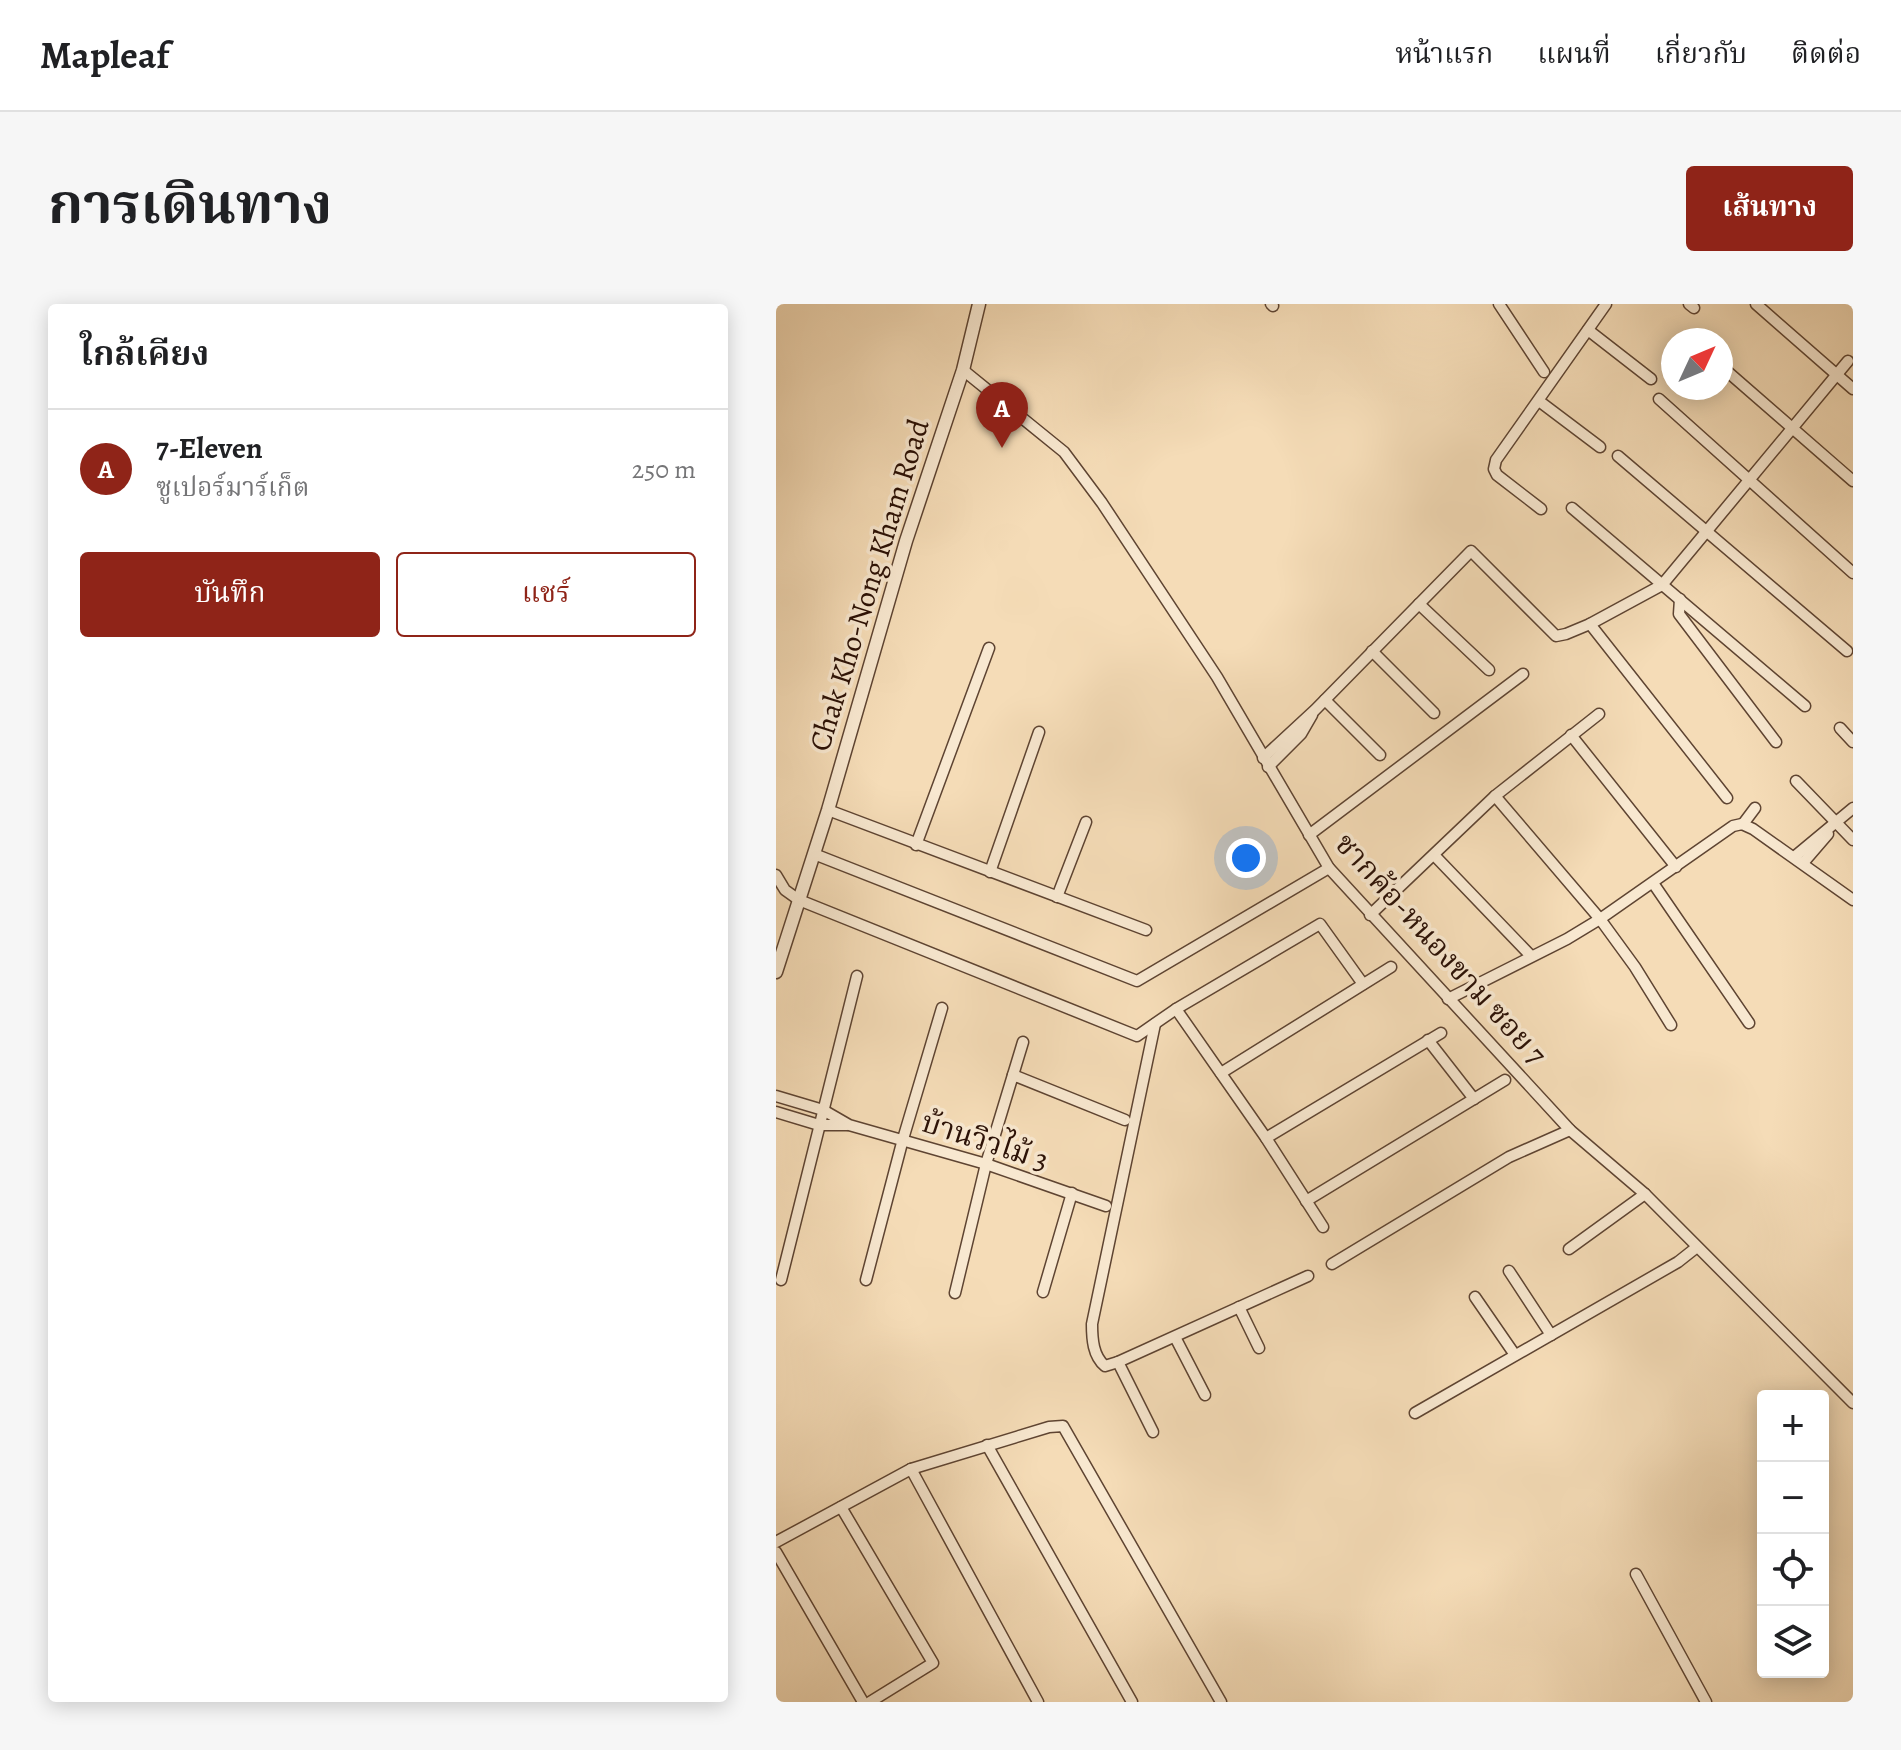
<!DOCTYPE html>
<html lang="th">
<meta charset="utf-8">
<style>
body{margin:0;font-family:Alegreya,"Noto Serif Thai",serif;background:#f6f6f6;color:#202124}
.controls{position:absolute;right:24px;bottom:24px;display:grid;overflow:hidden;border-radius:8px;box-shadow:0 4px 20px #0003}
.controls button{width:72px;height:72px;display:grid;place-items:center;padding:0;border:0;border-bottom:2px solid #e0e0e0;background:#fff;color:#202124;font:40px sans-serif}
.compass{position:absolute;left:885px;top:24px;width:72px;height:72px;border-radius:50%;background:#fff;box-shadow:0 4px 20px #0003;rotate:46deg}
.you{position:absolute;left:470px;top:554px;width:28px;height:28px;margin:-20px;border:6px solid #fff;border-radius:50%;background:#1a73e8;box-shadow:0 0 0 12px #1a73e833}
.badge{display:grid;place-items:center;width:52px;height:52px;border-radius:50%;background:#8f2418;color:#fff;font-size:26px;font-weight:700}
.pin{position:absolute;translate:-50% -66px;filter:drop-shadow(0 2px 4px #0008)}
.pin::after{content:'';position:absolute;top:42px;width:28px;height:24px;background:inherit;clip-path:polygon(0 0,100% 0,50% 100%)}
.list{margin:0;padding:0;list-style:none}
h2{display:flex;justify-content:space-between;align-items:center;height:104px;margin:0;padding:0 32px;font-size:34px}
h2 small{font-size:26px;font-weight:400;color:#757577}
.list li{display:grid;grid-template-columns:52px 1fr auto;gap:24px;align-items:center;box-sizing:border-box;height:120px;padding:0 32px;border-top:2px solid #e0e0e0}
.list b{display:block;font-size:30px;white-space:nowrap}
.list p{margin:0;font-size:26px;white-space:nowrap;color:#757577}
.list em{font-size:26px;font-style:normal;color:#757577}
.actions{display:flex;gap:16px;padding:24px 32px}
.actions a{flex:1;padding:18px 0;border:2px solid #8f2418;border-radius:8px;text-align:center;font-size:28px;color:#8f2418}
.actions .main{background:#8f2418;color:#fff}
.icon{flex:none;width:44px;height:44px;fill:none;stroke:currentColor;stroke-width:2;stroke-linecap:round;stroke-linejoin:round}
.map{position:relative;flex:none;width:1077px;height:1398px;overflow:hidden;border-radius:8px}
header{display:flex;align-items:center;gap:48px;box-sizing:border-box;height:112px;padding:0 40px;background:#fff;border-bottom:2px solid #e0e0e0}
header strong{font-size:38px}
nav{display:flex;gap:44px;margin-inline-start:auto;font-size:28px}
.intro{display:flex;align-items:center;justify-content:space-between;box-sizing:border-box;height:192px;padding:0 48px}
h1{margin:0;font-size:56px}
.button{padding:20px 36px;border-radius:8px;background:#8f2418;color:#fff;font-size:28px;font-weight:700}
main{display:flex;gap:48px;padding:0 48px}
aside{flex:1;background:#fff;border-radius:8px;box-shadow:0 4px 20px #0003}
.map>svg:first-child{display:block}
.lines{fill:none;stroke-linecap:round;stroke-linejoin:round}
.minor-casing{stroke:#5e4432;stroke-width:13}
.tertiary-casing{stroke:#5e4432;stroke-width:15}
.minor{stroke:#f8e8d0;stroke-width:10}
.tertiary{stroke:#f8e8d0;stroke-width:12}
.labels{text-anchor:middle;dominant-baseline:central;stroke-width:7;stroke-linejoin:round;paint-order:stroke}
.street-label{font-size:30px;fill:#2b1106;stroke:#f8e8d0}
</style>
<header>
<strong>Mapleaf</strong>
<nav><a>หน้าแรก</a><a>แผนที่</a><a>เกี่ยวกับ</a><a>ติดต่อ</a></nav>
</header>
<div class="intro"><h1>การเดินทาง</h1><a class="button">เส้นทาง</a></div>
<main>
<aside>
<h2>ใกล้เคียง<small></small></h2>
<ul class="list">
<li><span class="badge">A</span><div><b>7-Eleven</b><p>ซูเปอร์มาร์เก็ต</p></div><em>250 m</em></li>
</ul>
<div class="actions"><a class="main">บันทึก</a><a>แชร์</a></div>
</aside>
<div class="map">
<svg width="1077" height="1398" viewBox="0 0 1077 1398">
<rect width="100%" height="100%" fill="#f5dcb7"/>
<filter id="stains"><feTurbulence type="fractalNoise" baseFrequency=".0025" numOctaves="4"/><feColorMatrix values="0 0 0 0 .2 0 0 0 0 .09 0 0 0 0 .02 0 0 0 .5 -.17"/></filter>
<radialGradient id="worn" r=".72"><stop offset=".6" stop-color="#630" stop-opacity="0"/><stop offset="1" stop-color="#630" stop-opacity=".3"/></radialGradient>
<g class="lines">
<g class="minor-casing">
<g id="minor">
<path d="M495 0 497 2"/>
<path d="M723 0 768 68"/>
<path d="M913 0 918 4"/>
<path d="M980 0 1077 85"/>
<path d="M812 26 875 75"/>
<path d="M945 62 1077 177"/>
<path d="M187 66 288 148 326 199 441 373 553 564 794 826 869 890 1077 1099"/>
<path d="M883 95 1077 269"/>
<path d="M763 97 824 143"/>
<path d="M842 152 1071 347"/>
<path d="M796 204 1029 402"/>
<path d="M765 205 721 171 718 165 720 156 830 0"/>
<path d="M904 295 903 310 1000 438"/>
<path d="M643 300 713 366"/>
<path d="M814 320 951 494"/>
<path d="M596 347 658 409"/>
<path d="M549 396 604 451"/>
<path d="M1064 424 1077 438"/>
<path d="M795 431 900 563"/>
<path d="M487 454 539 406 695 247 780 332 790 330 814 320 886 281 1072 57"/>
<path d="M492 463 525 430 536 411"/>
<path d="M1020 477 1077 536"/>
<path d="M719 492 824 615 859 663 895 721"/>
<path d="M52 506 370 626"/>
<path d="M967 520 979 504"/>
<path d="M533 531 747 370"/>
<path d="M140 541 213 344"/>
<path d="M38 550 361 677 553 564"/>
<path d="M658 551 755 652"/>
<path d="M1018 553 1077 504"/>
<path d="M1027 559 1052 530"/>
<path d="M214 568 263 428"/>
<path d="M0 571 9 586 23 596 361 732 400 705 544 620 587 680"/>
<path d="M877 579 973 719"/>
<path d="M281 593 310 518"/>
<path d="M594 611 719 492 823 410"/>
<path d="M672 695 791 635 824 615 957 522 966 520 977 525 1077 596"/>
<path d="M400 705 490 834 547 923"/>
<path d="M379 720 316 1020C316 1035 317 1052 329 1062L342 1058 532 972"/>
<path d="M652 736 698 795"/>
<path d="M445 769 615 663"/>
<path d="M237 771 349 816"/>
<path d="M0 792 47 806 73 821 210 860 330 902"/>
<path d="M0 808 43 821H71"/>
<path d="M490 834 665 729"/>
<path d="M530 897 729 776"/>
<path d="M793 945 869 890"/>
<path d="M556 960 733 853 794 826"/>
<path d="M733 967 775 1031"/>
<path d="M5 976 81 672"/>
<path d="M90 976 127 835 166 704"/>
<path d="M267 988 296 889"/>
<path d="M179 989 210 860 247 738"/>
<path d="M699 993 739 1051"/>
<path d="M463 1003 483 1044"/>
<path d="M399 1033 429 1091"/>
<path d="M342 1058 377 1128"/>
<path d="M639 1109 902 958 921 943"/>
<path d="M211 1141 356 1398"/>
<path d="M135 1165 262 1398"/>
<path d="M65 1203 157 1359 94 1398"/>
<path d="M0 1238 135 1165 273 1123 287 1122 445 1398"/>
<path d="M0 1248 87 1398"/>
<path d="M860 1270 930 1398"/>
</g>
</g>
<g class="tertiary-casing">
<path id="tertiary" d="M0 668 52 506 130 237 187 66 203 0"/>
</g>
<use href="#minor" class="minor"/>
<use href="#tertiary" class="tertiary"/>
</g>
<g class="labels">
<g class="street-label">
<text transform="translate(93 281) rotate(-73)">Chak Kho-Nong Kham Road</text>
<text transform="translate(665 645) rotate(48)">ชากค้อ-หนองขาม ซอย 7</text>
<text transform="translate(209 837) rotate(18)">บ้านวิวไม้ 3</text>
</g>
</g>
<rect width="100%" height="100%" filter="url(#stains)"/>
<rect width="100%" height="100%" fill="url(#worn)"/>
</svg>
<div class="controls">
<button>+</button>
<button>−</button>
<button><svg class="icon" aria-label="locate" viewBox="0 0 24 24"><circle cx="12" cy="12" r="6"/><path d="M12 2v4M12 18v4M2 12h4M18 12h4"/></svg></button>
<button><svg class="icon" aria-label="layers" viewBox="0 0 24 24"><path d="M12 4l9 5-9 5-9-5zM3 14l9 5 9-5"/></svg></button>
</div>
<svg class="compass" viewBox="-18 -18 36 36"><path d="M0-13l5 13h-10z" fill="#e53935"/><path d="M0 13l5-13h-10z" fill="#757577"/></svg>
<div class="you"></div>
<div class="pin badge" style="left:226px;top:144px">A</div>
</div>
</main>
